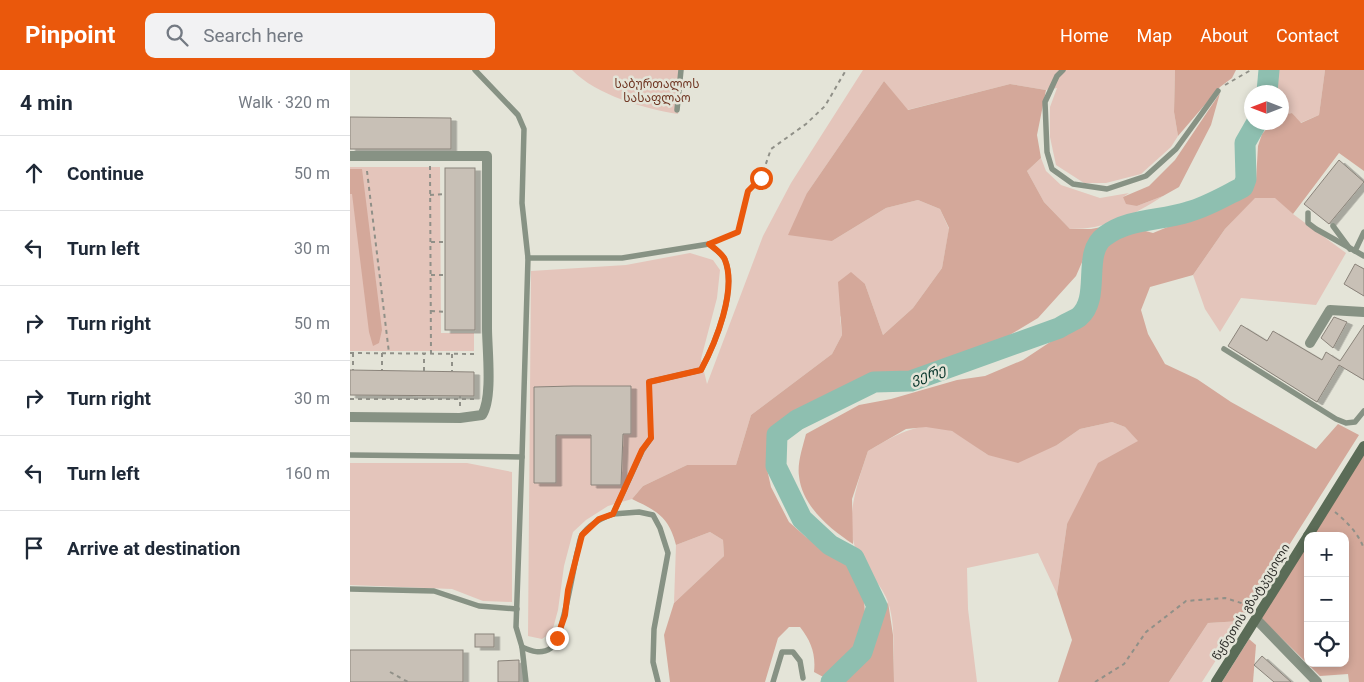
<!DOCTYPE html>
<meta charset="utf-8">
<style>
body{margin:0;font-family:Roboto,"Noto Sans Georgian",sans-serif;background:#f2f2f3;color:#1f2937}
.controls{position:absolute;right:15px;bottom:15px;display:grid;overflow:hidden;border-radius:10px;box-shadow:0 2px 8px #0003}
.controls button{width:45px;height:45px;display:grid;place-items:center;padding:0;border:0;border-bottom:1px solid #e0e1e3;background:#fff;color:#1f2937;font:25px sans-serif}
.compass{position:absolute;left:894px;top:15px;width:45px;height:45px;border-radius:50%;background:#fff;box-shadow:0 2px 8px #0003;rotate:270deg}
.stop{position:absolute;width:15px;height:15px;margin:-11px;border:4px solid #ea580c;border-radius:50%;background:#fff}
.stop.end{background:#ea580c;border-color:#fff;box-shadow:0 1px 5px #0008}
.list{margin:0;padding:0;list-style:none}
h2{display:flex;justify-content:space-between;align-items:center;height:65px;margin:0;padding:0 20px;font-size:21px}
h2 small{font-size:16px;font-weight:400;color:#747a83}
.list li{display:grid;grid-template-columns:32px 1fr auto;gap:15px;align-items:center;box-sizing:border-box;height:75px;padding:0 20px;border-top:1px solid #e0e1e3}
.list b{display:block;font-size:19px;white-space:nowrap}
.list em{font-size:16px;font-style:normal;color:#747a83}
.icon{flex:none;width:28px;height:28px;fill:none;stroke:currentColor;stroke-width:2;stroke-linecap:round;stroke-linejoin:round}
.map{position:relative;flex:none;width:1014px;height:612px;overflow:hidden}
header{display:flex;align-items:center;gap:30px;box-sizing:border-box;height:70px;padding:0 25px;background:#ea580c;color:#fff}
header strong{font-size:24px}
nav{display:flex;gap:28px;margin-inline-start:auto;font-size:18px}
.search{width:350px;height:45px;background:#f2f2f3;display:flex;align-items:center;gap:12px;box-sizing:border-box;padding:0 18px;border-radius:10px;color:#747a83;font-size:19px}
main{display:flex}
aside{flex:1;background:#fff}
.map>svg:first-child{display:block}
.green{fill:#e4c5bb}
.forest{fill:#d4a89a}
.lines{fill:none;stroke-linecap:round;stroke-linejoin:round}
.river{stroke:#8ebfb0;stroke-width:21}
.building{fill:#c8c0b6;stroke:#8a837a;filter:url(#shadow)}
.path{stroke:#909088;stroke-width:2;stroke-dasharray:4 4;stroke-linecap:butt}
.service{stroke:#879284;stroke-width:5.5}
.minor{stroke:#879284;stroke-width:10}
.secondary{stroke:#5b6c57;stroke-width:10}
.route{stroke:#ea580c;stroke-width:6}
.labels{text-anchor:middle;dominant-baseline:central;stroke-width:5;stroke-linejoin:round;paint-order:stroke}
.park-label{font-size:12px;fill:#703724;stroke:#e4e4d8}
.street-label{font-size:12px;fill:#2e2e2a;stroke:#e4e4d8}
.water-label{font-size:14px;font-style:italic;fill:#053329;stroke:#e4e4d8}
</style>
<header>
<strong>Pinpoint</strong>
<div class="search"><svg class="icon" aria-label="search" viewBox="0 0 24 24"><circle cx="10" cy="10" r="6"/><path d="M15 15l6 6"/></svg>Search here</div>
<nav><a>Home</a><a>Map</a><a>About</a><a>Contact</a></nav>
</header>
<main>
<aside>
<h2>4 min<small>Walk · 320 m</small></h2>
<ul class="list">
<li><svg class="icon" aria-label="ahead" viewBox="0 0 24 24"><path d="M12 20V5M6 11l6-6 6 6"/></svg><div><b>Continue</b></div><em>50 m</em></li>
<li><svg class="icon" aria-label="left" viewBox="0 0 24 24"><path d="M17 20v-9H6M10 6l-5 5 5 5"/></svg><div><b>Turn left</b></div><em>30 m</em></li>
<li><svg class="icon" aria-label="right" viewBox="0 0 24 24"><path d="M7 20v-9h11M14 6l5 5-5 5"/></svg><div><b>Turn right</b></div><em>50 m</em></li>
<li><svg class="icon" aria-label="right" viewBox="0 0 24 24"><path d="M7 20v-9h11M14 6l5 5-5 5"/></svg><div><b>Turn right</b></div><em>30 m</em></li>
<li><svg class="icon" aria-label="left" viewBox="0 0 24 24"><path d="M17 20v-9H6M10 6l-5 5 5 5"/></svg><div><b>Turn left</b></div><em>160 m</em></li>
<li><svg class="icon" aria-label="arrive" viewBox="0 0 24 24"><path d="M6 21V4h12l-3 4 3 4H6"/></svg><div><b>Arrive at destination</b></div></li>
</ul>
</aside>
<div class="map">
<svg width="1014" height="612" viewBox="0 0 1014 612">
<defs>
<filter id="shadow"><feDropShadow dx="5.5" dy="3" stdDeviation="0" flood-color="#0004"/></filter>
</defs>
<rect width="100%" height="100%" fill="#e4e4d8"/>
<g class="green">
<path d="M222 0H333L328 44C295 39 246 25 222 0Z"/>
<path d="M513 0H825L824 42 828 66 821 77 791 104 756 113H734L706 95 700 67V37L707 18 696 20 660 14 557 40 534 11 457 123 482 171 536 138 568 130 590 139 599 159 592 198 563 238 533 265 515 214 490 247 492 265 482 284 401 345 386 395H337L293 416 282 429 258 436 236 450 223 462 214 496 208 540 202 562 192 569 178 566 181 201 276 195 340 183 363 190 370 200 367 228 351 289 357 314 413 166 441 113Z"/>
<path d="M925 0H975L969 45 950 53 942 43 932 45V22H924Z"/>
<path d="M691 88 696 101 711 115 750 128 779 123 773 127 787 136 813 126C782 146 757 159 720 159L694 132 677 101Z"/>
<path d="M0 97H90L91 263H124V281H0Z"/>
<path d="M905 127H925L943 144 996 183 966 235 891 228 870 262 855 239 843 205 875 159Z"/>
<path d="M762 352 775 357 789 371 717 454 707 524 688 483 617 498 618 539 627 612H544C543 588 546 554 538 532 533 517 519 504 511 491 491 456 507 415 518 381 545 366 570 348 602 361 615 366 627 378 638 385L707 375 730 359Z"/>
<path d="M0 393H117L162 402V532L133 531 102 519 0 515Z"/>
<path d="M360 462 373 470 374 486 324 533 326 475Z"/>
<path d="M891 551 852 612H819L858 553Z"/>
</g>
<g class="forest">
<path d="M825 0H886L882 8 870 17 828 66 824 42Z"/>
<path d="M975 0H1014V101L989 83 943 144 925 128H905L875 159 843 205 800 217 791 240 798 264 815 294 847 309 881 332 966 379 988 354 1009 365 891 551 858 553 819 612H708L722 570 707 524 717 454 748 393 788 371 775 357 762 352 730 359 707 375 668 393 638 385 602 361 576 357 556 359 518 381 502 429 503 474C480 459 452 436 449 406 447 393 453 376 456 364L509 335 541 329 607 310 635 306 673 290 735 249 742 229 747 187 760 170 788 159 803 163 896 125 906 111 908 76 912 64 922 53 932 52V45L942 43 951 53 969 45Z"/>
<path d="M534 11 558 40 660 14 696 20 687 65 691 88 677 101 694 132 720 159H741L757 156 739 176 726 206 688 248 643 275 614 288 540 308 522 309 477 327 425 358 417 399 421 417 439 452 456 467 500 497 513 518 515 543 506 576 477 609 464 602C466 584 461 571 450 557H439L428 568 415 612H320L314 565 324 533 374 486 373 470 360 462 326 475C319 447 307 441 282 429L293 416 337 395H386L401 345 482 284 492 265 488 212 501 202 515 214 533 265 563 238 592 198 599 158 590 139 568 130 536 138 482 171 438 165 457 123Z"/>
<path d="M870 23 861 55 829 117 813 126 787 136 776 134 773 127 799 116 825 90Z"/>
<path d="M0 99H12L32 260 29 273 23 276 19 262 2 124H0Z"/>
<path d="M1014 384V612H999L998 604 970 606 910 547 958 472V593H995V466H962Z"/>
<path d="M538 532 543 565 544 612H491L521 576Z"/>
<path d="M899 569 906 575 903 612H872Z"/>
</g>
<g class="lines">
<g class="river">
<path d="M917 22 919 0"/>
<path d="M481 612 512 582 527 536 504 488 480 475 452 449 426 396 427 365 447 350 524 312 561 311 709 258C715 254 723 251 729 247 752 228 731 183 755 166 779 148 810 151 838 142 857 137 875 126 893 117L896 109 895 73 907 52"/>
</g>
</g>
<g class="building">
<path d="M0 47 101 48V79H0Z"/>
<path d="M989 90 1014 112 979 154 954 134Z"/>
<rect x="95" y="98" width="30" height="162"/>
<path d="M1005 194 1014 199V226L994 214Z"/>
<path d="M984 247 997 252 983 278 971 268Z"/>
<path d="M891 255 917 271 923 261 972 290 976 282 990 291 1014 255V310L989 295 967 332 878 276Z"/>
<path d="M0 300 124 302V326L0 325Z"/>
<path d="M223 316H281V364H273L271 415H241V365H206V413H184V317Z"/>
<rect x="125" y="564" width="19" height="13"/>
<rect x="0" y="580" width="113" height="32"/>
<path d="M912 586 941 612H924L904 595Z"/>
<path d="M169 590V612H148V591Z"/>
</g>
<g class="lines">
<g class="path">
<path d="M875 15 901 0"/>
<path d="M80 96 81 284"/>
<path d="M17 101 39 283"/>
<path d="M80 125 95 124"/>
<path d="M368 170 387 162 399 121 411 108 421 79 456 54 475 36 496 0"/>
<path d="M81 172H95"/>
<path d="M81 205H95"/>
<path d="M81 241 95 242"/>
<path d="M0 283 128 284"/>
<path d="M3 283V300"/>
<path d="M32 283V300"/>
<path d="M102 284V301"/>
<path d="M74 301V284"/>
<path d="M300 319 301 360"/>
<path d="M0 329H125"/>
<path d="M110 336V326"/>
<path d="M985 442C997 452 1009 464 1014 479"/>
<path d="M40 602 58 612"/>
<path d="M745 612 774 594 796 562 836 531 875 528 901 536"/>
</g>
<g class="service">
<path d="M125 0 168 45 174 59 172 133 178 188"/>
<path d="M713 0 707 6 695 32 697 82 702 99 723 114 757 119 796 106 826 79 868 21"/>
<path d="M327 40 331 0"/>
<path d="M958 143V153L966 159 1014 186"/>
<path d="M983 156 1000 179"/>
<path d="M1005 181 1014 162"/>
<path d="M874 279 986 349 996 353 1005 352 1014 341"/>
<path d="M0 385 172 387 178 188H272L359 174C364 178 373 184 375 190 387 220 366 272 351 300L299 312"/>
<path d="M172 387 166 557 172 577C181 581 191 585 201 578 212 570 223 501 227 483 229 478 229 470 232 465 239 454 252 448 263 444L292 381 301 368"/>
<path d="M263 444 289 442 303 445 310 458 318 483 304 559 303 592 308 612"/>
<path d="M0 519 84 521 129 536 167 539"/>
<path d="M172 577 176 612"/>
<path d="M423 612 432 582H443L450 591 453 608"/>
</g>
<g class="minor">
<path d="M0 86H137C137 144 137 201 137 258 137 279 143 328 132 345L110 348 0 347"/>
<path d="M960 273 980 240 1014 242"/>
<path d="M906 549 967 612"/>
</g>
<g class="secondary">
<path d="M958 466 1014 376"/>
<path d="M866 612 958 466"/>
</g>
</g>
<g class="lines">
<path class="route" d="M207 568 215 545 218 520 232 465 249 449 263 444 292 380 301 368 299 312 351 300C366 272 387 220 375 190 373 184 364 178 359 174L388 162 398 121 411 108"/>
</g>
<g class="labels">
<g class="park-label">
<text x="307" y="14">საბურთალოს<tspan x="307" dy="14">სასაფლაო</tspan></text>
</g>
<g class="street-label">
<text transform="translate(901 532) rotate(-58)">წყნეთის გზატკეცილი</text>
</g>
<g class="water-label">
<text transform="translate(578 304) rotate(-18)">ვერე</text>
</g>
</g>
</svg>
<div class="controls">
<button>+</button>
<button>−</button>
<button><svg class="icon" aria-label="locate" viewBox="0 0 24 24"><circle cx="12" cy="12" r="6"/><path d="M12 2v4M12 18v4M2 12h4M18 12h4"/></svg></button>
</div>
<svg class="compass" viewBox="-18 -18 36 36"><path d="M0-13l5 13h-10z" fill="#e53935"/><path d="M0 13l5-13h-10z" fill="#747a83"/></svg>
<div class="stop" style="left:411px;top:108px"></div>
<div class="stop end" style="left:207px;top:568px"></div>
</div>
</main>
